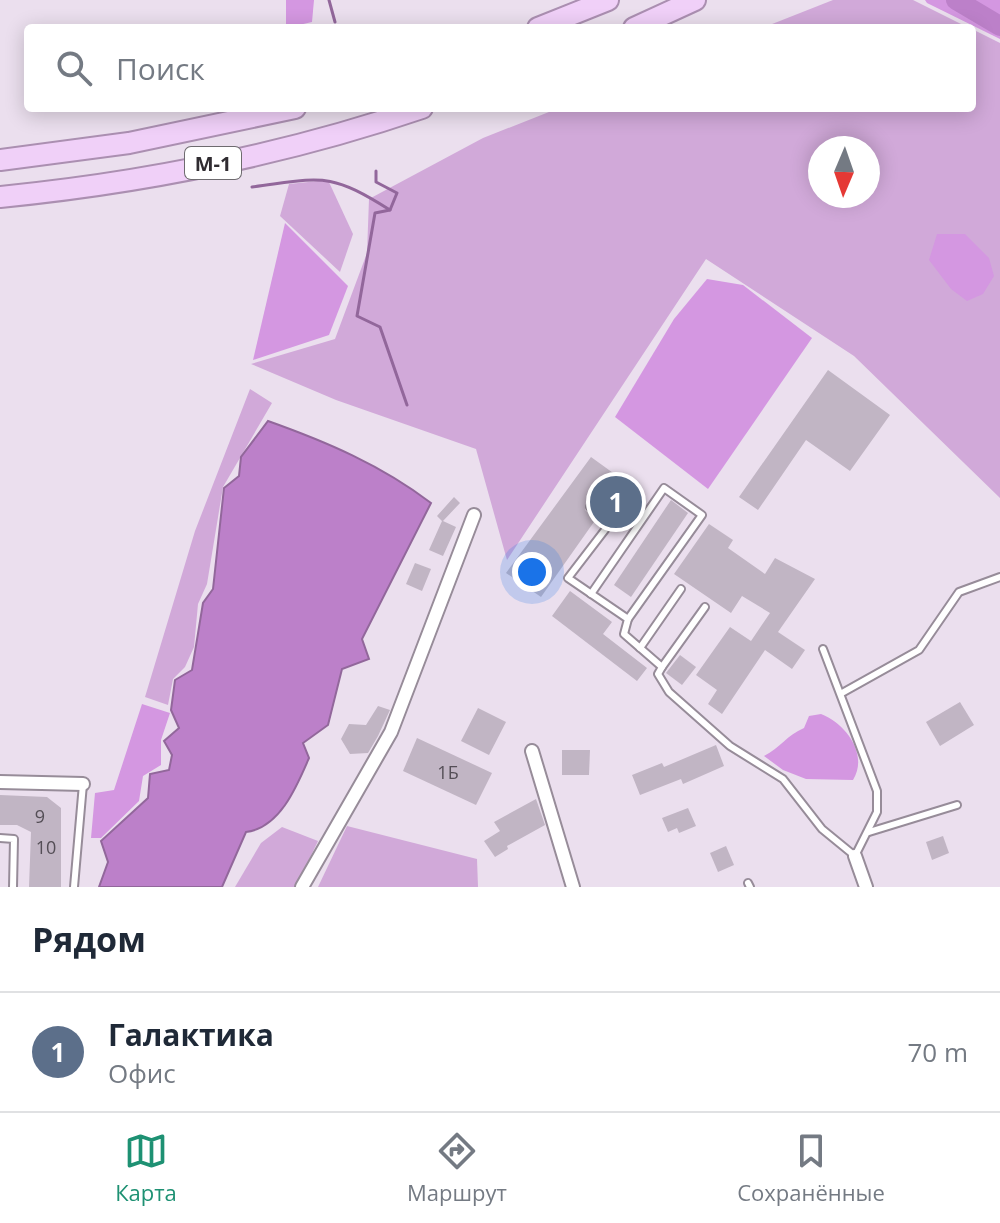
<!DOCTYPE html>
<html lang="ru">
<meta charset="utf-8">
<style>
body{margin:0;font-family:"Open Sans",sans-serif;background:#f6f6f7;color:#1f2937}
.compass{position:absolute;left:808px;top:136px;width:72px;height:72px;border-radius:50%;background:#fff;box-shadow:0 4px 20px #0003;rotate:182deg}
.you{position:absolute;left:532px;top:572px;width:28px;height:28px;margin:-20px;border:6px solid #fff;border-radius:50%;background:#1a73e8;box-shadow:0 0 0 12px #1a73e833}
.badge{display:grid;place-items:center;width:52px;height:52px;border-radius:50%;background:#1e9173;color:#fff;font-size:26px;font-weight:700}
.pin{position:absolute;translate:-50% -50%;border:4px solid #fff;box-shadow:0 2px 8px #0006}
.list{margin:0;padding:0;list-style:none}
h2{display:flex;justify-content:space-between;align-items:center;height:104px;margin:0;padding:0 32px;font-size:34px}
h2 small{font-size:26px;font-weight:400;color:#747a83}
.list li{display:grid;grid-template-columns:52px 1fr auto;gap:24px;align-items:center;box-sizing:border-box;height:120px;padding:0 32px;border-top:2px solid #e0e1e3}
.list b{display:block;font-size:30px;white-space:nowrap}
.list p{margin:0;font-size:26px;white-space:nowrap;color:#747a83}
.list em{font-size:26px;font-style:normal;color:#747a83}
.icon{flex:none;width:44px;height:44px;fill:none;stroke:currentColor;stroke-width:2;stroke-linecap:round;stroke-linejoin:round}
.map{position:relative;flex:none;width:1000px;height:887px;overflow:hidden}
.search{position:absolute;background:#fff;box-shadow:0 4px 20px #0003;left:24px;right:24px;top:24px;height:88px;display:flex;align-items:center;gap:20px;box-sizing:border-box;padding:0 28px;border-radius:8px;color:#747a83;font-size:30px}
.sheet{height:224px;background:#fff}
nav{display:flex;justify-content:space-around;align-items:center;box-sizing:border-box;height:112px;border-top:2px solid #e0e1e3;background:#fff;font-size:22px;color:#747a83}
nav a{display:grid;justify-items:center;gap:4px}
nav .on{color:#1e9173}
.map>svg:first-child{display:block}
.green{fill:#d1a9d9;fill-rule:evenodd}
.forest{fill:#d497e1}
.water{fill:#bc80c9;stroke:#92679b;stroke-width:2}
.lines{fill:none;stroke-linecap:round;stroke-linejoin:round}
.stream{stroke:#92679b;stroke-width:3}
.river{stroke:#bc80c9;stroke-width:20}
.building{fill:#c1b5c4}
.service-casing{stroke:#978c99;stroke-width:10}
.minor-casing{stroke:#978c99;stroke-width:16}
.trunk-casing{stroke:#ab8fb1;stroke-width:24}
.service{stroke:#fff;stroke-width:6}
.minor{stroke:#fff;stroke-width:12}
.trunk{stroke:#f0d0f8;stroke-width:20}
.labels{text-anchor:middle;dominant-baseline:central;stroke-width:8;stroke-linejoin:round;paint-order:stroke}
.number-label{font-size:18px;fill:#544e56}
.shield{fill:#fff;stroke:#6e6b6f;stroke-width:2}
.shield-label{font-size:20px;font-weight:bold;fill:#302c31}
</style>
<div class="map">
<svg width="1000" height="887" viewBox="0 0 1000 887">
<rect width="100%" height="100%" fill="#ebdfee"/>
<g class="green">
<path d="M833 0H913L969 28H762Z"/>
<path d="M972 29 1000 43V498L854 356 706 259 507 560 476 449 336 400 251 364 335 339 367 253 369 199 483 138 559 108H972ZM820 148H868V196H820Z"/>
<path d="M328 180 353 234 340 272 280 216 289 184Z"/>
<path d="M250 389 272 403 223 487 207 584 198 604 194 647 185 667 173 679 168 705 145 697 195 531Z"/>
<path d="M347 826 477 859 478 887H318Z"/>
<path d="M282 827 318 841 296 887H235L261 843Z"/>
</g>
<g class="forest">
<path d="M286 0H314L312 22 286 28Z"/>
<path d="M925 0H1000V39L927 3Z"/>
<path d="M285 223 348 286 329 335 253 360Z"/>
<path d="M937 234H965L989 258 994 276 983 294 967 301 951 289 929 260Z"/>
<path d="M707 279 743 285 812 338 708 489 615 417 674 319Z"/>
<path d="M142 704 170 713 161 740V765L143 776 139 801 101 838H91L95 793 114 790Z"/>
<path d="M821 714C845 723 869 754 853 780L806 779 783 770 764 756C780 748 787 735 804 728L809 716Z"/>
</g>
<path class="water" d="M268 421C327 442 381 465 431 503L362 639 369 659 342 669 328 725 303 743 309 758C297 786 280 828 246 832L222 887H99L108 862 101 841 148 798 150 774 169 770 172 755 164 741 179 728 171 710 175 680 192 670 203 603 213 589 224 488 239 476 241 457Z"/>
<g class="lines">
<g class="stream">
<path d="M329 0 335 22"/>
<path d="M376 171V182L397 193 390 210 375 213 357 316 380 327 407 405"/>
<path d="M252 187C322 178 328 171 390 210"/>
</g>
<path class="river" d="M956 0 1000 26"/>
</g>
<g class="building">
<path d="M828 370 890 415 850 471 806 440 758 510 739 497Z"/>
<path d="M591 457 645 496 627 522 605 506 603 509 591 501 586 503 585 510 596 519 541 597 506 573Z"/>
<path d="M454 497 460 503 443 521 456 527 443 556 429 550 442 521 437 516Z"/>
<path d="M671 500 688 513 631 597 614 585Z"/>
<path d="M709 524 733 540 728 548 765 574 775 558 815 579 778 632 805 650 792 669 765 650 722 714 708 704 717 690 696 675 730 627 751 641 770 613 742 596 731 613 674 574Z"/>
<path d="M415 563 431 569 422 591 406 584Z"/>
<path d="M570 591 612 622 603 634 647 668 637 681 552 616Z"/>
<path d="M680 655 696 667 682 685 666 673Z"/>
<path d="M960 702 974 725 940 746 926 722Z"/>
<path d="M378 706 390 710 378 736 368 753 350 754 341 739 349 724 366 725Z"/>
<path d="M478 708 506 722 489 755 461 741Z"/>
<path d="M417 738 492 773 476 805 403 771Z"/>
<path d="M716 745 724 766 683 784 681 779 640 795 632 775 662 763 664 767Z"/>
<path d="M562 750H590L589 775H562Z"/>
<path d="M0 795 47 797 61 808V887H29L31 832 17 825H0Z"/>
<path d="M536 799 545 825 507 846 508 849 495 857 484 841 500 831 494 822Z"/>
<path d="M688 808 696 826 679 833 677 828 668 832 662 818Z"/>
<path d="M943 836 949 853 932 860 926 842Z"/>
<path d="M726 846 734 865 718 872 710 853Z"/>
</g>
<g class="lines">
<g class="service-casing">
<g id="service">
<path d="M590 507 611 522 568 578 628 619 624 634 662 667 658 674 669 692 730 746 783 779 822 829 855 856 877 812V791L823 649"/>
<path d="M591 594 664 488 702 515 628 619"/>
<path d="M640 648 681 589"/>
<path d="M662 667 705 607"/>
<path d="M842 693 919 650 959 592 1000 577"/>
<path d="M869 832 957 805"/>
<path d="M0 838 14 839 13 887"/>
<path d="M748 883 750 887"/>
<path d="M74 887 83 784"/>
</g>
</g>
<g class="minor-casing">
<g id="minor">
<path d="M532 751 573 887"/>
<path d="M0 782 83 784"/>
<path d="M855 856 866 887"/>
<path d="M302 887 391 732 474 515"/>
</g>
</g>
<g class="trunk-casing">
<g id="trunk">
<path d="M538 28 608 0"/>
<path d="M634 28 695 0"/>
<path d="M0 160 129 143 295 108"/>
<path d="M0 197C142 183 287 154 422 108"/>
</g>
</g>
<use href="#service" class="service"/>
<use href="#minor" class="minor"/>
<use href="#trunk" class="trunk"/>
</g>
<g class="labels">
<g class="number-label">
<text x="448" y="772">1Б</text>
<text x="40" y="816">9</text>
<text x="46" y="847">10</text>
</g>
<rect class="shield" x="185" y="147" width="56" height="32" rx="6"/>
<g class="shield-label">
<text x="213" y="163">М-1</text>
</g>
</g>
</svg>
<svg class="compass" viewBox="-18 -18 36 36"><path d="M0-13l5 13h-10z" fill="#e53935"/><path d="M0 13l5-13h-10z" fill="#747a83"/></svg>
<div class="you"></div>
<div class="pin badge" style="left:616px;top:502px;background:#5c6f8a">1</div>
<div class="search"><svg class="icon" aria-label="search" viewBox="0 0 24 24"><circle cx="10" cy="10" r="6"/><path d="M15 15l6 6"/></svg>Поиск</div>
</div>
<section class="sheet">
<h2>Рядом<small></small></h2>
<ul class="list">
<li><span class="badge" style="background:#5c6f8a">1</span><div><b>Галактика</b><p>Офис</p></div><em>70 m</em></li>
</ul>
</section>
<nav>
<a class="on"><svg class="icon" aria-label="map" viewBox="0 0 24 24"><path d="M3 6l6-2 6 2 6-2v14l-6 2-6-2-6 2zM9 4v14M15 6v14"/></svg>Карта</a>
<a><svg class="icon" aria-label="directions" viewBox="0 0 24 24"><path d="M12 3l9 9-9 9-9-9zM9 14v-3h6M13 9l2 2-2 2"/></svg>Маршрут</a>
<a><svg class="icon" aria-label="saved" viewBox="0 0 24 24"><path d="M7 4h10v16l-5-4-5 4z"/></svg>Сохранённые</a>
</nav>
